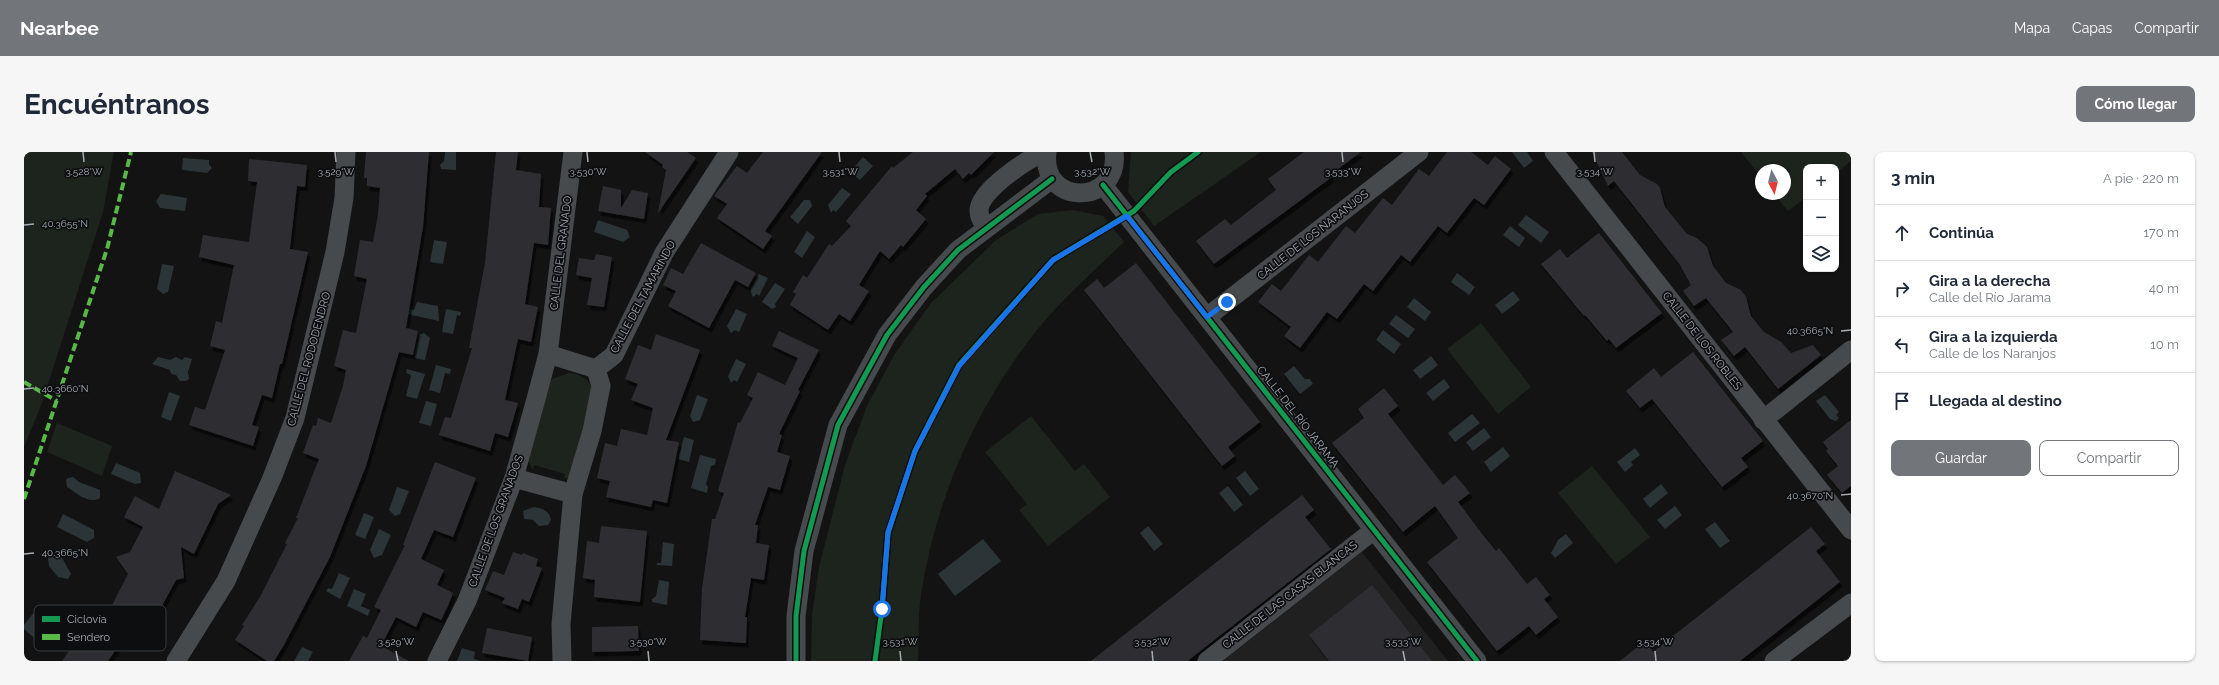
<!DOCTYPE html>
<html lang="es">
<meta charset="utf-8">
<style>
body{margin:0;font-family:Raleway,sans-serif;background:#f6f6f7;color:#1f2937}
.controls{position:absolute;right:12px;top:12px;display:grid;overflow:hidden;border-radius:8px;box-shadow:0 1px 3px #0004}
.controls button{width:36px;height:36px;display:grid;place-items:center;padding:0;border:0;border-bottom:1px solid #e0e1e3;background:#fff;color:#1f2937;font:20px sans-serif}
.compass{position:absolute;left:1731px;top:12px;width:36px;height:36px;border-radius:50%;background:#fff;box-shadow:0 1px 3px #0004;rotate:173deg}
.stop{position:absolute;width:12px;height:12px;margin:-9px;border:3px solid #1a73e8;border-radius:50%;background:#fff}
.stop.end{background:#1a73e8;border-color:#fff;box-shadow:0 1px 4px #0008}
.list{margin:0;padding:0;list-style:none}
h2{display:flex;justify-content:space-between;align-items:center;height:52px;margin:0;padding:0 16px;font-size:17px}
h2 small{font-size:13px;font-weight:400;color:#747a83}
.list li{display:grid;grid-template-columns:26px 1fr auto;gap:12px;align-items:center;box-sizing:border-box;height:56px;padding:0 16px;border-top:1px solid #e0e1e3}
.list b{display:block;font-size:15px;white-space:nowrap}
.list p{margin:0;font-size:13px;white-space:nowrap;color:#747a83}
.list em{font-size:13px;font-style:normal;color:#747a83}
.actions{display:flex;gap:8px;padding:12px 16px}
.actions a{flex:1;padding:9px 0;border:1px solid #72767a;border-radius:8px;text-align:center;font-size:14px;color:#72767a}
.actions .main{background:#72767a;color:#fff}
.icon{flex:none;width:22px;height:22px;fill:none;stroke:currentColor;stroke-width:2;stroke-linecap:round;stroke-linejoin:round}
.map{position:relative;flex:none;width:1827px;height:509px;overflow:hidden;border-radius:8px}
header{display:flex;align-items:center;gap:24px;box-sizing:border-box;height:56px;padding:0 20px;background:#72767a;color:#fff}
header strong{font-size:19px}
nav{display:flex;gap:22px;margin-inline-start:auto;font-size:14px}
.intro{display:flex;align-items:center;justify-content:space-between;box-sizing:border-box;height:96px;padding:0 24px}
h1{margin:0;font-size:28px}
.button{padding:10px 18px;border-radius:8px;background:#72767a;color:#fff;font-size:14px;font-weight:700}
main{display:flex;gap:24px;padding:0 24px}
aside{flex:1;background:#fff;border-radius:8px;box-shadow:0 1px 3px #0004}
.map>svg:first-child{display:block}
.built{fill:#202021}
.green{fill:#1d231d}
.water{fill:#2b3437}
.building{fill:#2e2f30;filter:url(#shadow)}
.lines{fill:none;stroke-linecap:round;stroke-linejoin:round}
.minor{stroke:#474a4c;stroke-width:19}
.quiet{stroke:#58b947;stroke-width:4;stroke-dasharray:8 4;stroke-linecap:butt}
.cycleway-casing{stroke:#0d0e0f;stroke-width:8}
.cycleway{stroke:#139951;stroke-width:5}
.route{stroke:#1a73e8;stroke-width:5}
.ticks{fill:none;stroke:#a5acb2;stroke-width:1.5}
.labels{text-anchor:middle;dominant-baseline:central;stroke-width:3.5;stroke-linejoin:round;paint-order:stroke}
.street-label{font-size:11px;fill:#a5acb2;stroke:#0d0e0f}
.key{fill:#0d0e0f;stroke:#3b3d40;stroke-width:1}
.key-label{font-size:11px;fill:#a5acb2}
.ticks-label{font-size:10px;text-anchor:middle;fill:#a5acb2;stroke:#0d0e0f;stroke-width:3.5;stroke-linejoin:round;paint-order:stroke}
</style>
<header>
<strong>Nearbee</strong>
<nav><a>Mapa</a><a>Capas</a><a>Compartir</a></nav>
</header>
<div class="intro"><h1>Encuéntranos</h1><a class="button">Cómo llegar</a></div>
<main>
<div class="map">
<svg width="1827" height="509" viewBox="0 0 1827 509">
<defs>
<filter id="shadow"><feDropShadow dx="2.5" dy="4.5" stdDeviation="0" flood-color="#0009"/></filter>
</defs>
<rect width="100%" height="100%" fill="#131313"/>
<path class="built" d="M1338 400 1424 509H1199Z"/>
<g class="green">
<path d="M0 0H90L79 60 18 251 0 295Z"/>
<path d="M1107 0H1237L1130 74 1104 40Z"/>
<path d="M1717 0H1827V9L1812 21V15H1782V45L1764 59 1750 42H1761V18H1737V25Z"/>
<path d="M1049 58 1079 64 1100 90C1067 122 1031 153 1003 191 946 267 909 356 896 451 894 470 895 490 894 509H787L788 463 795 415 821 313 843 254 870 203 907 151 972 88 1014 62Z"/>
<path d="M1457 171 1507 235 1474 262 1423 197Z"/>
<path d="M544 221C558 222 566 228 570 241L545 325 540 327 541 322 510 313 509 318 504 309 522 236 528 227Z"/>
<path d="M1007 264 1051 319 1060 312 1086 345 1024 394 995 358 1003 352 961 300Z"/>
<path d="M33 271 88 294 78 324 23 300Z"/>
<path d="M1568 314 1626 385 1592 412 1534 341Z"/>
</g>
<g class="water">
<path d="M421 0H432V18L417 17 416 13 420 9Z"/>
<path d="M1488 0H1503L1509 9 1500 16Z"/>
<path d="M839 5 849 14 836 28 826 20Z"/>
<path d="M159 6 185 8V12L188 16 183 21 158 18Z"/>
<path d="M818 36 827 42 812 60 809 58 807 61 804 53Z"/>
<path d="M137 42 163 46 161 59 136 56 132 49Z"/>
<path d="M780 48H786L788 54 774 72 766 65Z"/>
<path d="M1502 63 1525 80 1517 91 1494 73Z"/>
<path d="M574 68 603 78 606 85 599 90 570 80Z"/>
<path d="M1486 74 1501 86 1495 95 1479 83Z"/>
<path d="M783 79 791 85 778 106 770 100Z"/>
<path d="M410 88 423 90 419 112 406 110Z"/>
<path d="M138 112 150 114 144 140 139 142 133 137Z"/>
<path d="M1433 121 1451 135 1445 143 1427 130Z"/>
<path d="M735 122 744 126 735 144 733 142 729 145 726 138Z"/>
<path d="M751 131 761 137 751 152 752 155 748 157 738 150Z"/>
<path d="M1489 139 1496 148 1478 162 1471 153Z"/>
<path d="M1390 146 1407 160 1401 169 1383 155Z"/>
<path d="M393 150 414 154 415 169 383 162 384 157 390 158Z"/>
<path d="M422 157 437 160 436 164 433 163 429 182 418 180Z"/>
<path d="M712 157 723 162 715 180 711 178 707 181 703 174Z"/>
<path d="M1372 163 1391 177 1384 186 1365 172Z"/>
<path d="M1359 178 1377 192 1370 202 1352 188Z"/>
<path d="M400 181 406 186 401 208 390 206 395 183Z"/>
<path d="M1407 204 1414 213 1396 227 1389 218Z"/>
<path d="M134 205 146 208 152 205 158 208 161 205 168 207 164 220 165 227 162 229H156L152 223 147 222 146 218 128 212Z"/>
<path d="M712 207 722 212 713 230 710 228 707 231 704 224Z"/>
<path d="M412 213 427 217 426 222 421 221 416 241 405 238Z"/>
<path d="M1270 214 1281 227H1286L1289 232 1276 242 1260 222Z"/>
<path d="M383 217 401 222 393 247 382 244 387 223 382 221Z"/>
<path d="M1420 227 1426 235 1409 249 1402 241Z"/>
<path d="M145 240 156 244 147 269 137 265Z"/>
<path d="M673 243 684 247 676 268 669 270 666 264Z"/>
<path d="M1801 243 1815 260 1812 263 1815 266 1812 269 1806 267 1792 249Z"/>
<path d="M402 249 413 252 407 274 395 271Z"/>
<path d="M1448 262 1456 271 1431 290 1424 281Z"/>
<path d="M1460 276 1467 285 1449 299 1442 290Z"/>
<path d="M660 285 670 288 665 310 654 307Z"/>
<path d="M1479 295 1486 304 1467 320 1460 310Z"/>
<path d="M1611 296 1616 303 1607 310 1609 313 1601 320 1593 310Z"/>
<path d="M676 303 692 307 691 313 687 314 682 332 684 335 683 341 667 336Z"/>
<path d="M92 311 116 321 117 331 111 332 87 322Z"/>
<path d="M1221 319 1235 337 1226 344 1212 326Z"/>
<path d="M49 325 55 330 76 338V346C65 353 51 340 43 335L42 328 44 326Z"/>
<path d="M1637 332 1644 341 1626 356 1619 347Z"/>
<path d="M1204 334 1219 353 1210 360 1195 341Z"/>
<path d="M373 335 385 339 376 362 371 364 365 358Z"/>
<path d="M1651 354 1658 363 1641 377 1633 368Z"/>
<path d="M510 355C518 356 526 359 527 368L524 373 515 374 509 368 500 367 499 359Z"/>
<path d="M340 361 350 365 341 387 331 383Z"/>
<path d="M39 362 70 378V386L63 390 33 375Z"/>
<path d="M1691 370 1706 389 1696 396 1681 377Z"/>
<path d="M1124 374 1139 392 1130 399 1116 381Z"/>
<path d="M355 377 367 383 358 403 350 406 346 398Z"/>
<path d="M1542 382 1549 391 1531 406 1527 401 1534 388Z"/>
<path d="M959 387 977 409 931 444 914 422Z"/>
<path d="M639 390 650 392 648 414 633 413V411H637Z"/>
<path d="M30 401 36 402 47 422 44 427 34 425 25 414 24 406Z"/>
<path d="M315 421 326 426 316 447 302 439 304 436 308 437Z"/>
<path d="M635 428 645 430 643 453 628 450V447L632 444Z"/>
<path d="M330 437 342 442 337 454 346 458 344 464 323 454Z"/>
<path d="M14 455 27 466 25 470 22 469 9 485 0 477V473Z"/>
<path d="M278 495 289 500 284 509H270Z"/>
<path d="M438 496 451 500 450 507 457 509H433Z"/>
</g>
<g class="building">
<path d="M342 0H405L399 75 382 176 394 179 389 203 375 200 342 314 306 405 260 493 250 509H243L211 488 220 474 218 473 237 443 263 392 261 391 274 366H272L295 307 279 301 289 273 292 274 294 266 307 271 319 234 322 218 310 214 319 178 332 181 343 127 330 124 336 88 349 90 354 63 356 36 343 34V26H340Z"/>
<path d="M472 0H494L492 18 517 22 515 55 527 56 524 93 510 91 501 152 514 155 507 190 494 187 481 248 494 251 484 285 471 281 466 299 415 283 421 265 427 266 448 196H445L461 111Z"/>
<path d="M621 0H663L672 6 634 61 642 18 638 15 639 13Z"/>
<path d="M739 0H798L741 79 748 84 739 97 693 66 703 52 690 44 713 14 723 21Z"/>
<path d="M889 0H970L947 23 945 21 939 27 931 17 901 42 903 44 892 58 902 67 879 95 877 93 865 107 856 99 835 133 845 139 826 169 815 162 804 178 766 153 772 142 769 140 779 123 783 126 805 92 808 94 827 74 822 69 868 14 869 16Z"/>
<path d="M1280 0H1337L1306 23 1308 25 1190 112 1172 89 1201 67 1207 73 1252 38 1244 27Z"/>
<path d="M1423 0H1447L1464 13 1471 4 1487 17 1460 53 1450 46 1423 81 1414 74 1386 110 1377 103 1349 139 1340 132 1313 167 1303 160 1276 196 1260 184 1267 175 1234 150 1248 132 1257 139 1285 103 1294 110 1322 74 1331 81 1359 46 1368 53 1395 17 1405 24Z"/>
<path d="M1568 0H1598L1616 23 1633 32 1636 36 1641 55 1663 82 1673 86 1683 95 1689 114 1702 131 1717 138 1722 145 1727 164 1740 180 1757 190 1767 201 1789 193 1797 203 1754 237 1721 195 1710 204 1697 188 1709 180 1682 146 1670 154 1659 139 1667 133 1656 113 1590 29 1584 34Z"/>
<path d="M225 7 283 13 281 35 273 34 266 97 284 100 258 212H256L248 246 238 243 228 273 235 275 229 294 165 273 171 255 181 258 201 198 186 194 192 169 198 171 210 113 175 105 179 83 225 90 233 30 224 29Z"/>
<path d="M579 34 597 38V56L608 38 624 41 620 67 574 59Z"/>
<path d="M1575 81 1638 161 1592 196 1585 187 1583 189 1561 163 1560 164 1517 112 1536 97 1543 106Z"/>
<path d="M677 91 732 121 724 135 711 128 685 176 644 154 652 139 639 133 647 116 659 122Z"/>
<path d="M572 102 588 105 580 155 563 153 568 126 552 123 555 106 570 108Z"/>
<path d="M1112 111 1236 270 1204 295 1211 304 1198 314 1060 138 1073 127 1080 136Z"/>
<path d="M755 179 795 198 774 238 776 239 755 282 758 283 753 300 766 304 756 338 744 335 731 373H734L732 391 745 393 740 428 727 426 721 465H723L722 491 676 488 678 437 688 367H691L700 341 694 339 714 270 716 271 729 246 723 243 734 220 761 233 774 206 748 194Z"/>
<path d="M632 182 676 198 642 288 655 290 643 351 629 348 627 355 582 345 586 329 573 326 581 291 593 294 597 277 623 283 629 256 607 248 614 232 601 227 614 193 627 198Z"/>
<path d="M1669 200 1739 289 1717 306 1724 315 1698 335 1628 247 1616 256 1602 239 1630 216 1637 225Z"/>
<path d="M1360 236 1374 254 1364 262 1419 333 1431 323 1446 341 1434 350 1458 382 1472 399 1475 396 1503 432 1512 425 1526 443 1520 447 1534 465 1512 483 1505 474 1473 499 1403 410 1434 386 1411 354 1379 380 1308 291 1340 266 1334 257Z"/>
<path d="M1827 268V334L1818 341 1803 323 1814 314 1802 299 1804 297 1799 290Z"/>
<path d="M411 310 452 326 429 385 410 378 397 407 420 418 413 433 429 441 424 454 417 468 399 460 392 475 372 465 357 494 385 509H325L339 484 343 486 357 458 350 455 381 393H379Z"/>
<path d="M151 319 207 343 194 352 170 402 157 395 160 426 152 428 126 476 112 469 84 509H38L66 468 77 475 104 422 92 405 106 400 119 375 100 365 111 344 135 357Z"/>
<path d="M1278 343 1290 358 1281 365 1307 397 1171 503 1164 509H1067Z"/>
<path d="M577 374 623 379 616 450 570 445 571 428 559 426 563 389 575 391Z"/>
<path d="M1787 375 1801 392 1792 399 1816 430 1716 509H1596L1621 489 1629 500Z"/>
<path d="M489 400 498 403 499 401 514 407 512 414 518 416 505 450 498 447 494 457 478 451 481 446 461 438 469 419 480 423Z"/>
<path d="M1348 433 1408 509H1305L1285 483Z"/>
<path d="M614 474 615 499 568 500V475Z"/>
<path d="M463 476 508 485 504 509 458 501Z"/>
</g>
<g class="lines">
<g class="minor">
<path d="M1023 0C1016 55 1097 54 1090 0"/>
<path d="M1530 0 1827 378"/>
<path d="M1079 33 1453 509"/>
<path d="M963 75C959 71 955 65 955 59 954 39 1004 7 1020 0"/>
<path d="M1183 165 1395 0"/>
<path d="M524 202 572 217"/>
<path d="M1739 268 1827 198"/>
<path d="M490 326 549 342"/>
<path d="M152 509 202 429 248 326 271 266 311 100 320 46 322 0"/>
<path d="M413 509 443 449 490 326 512 247 524 202 549 0"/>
<path d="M538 509 537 472 549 342 568 279 577 234 572 217 590 203 640 101 705 0"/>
<path d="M772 509V464L780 399 814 273 863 183 900 135 934 98 1028 27"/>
<path d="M1183 509 1350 378"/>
<path d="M1750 509 1827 451"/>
</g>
<g class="quiet">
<path d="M0 230 33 249"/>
<path d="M0 347 83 97 107 0"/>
</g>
<g class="cycleway-casing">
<g id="cycleway">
<path d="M1079 33 1453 509"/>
<path d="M772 509V464L780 399 814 273 863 183 900 135 934 98 1028 27"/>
<path d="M851 509 858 457 864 381 891 299 935 213 1029 108 1110 59 1147 20 1174 0"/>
</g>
</g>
<use href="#cycleway" class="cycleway"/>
</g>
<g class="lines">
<path class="route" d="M858 457 864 380 891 299 935 214 1029 108 1103 64 1183 165 1203 150"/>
</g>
<path class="ticks" d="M59 0 60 10M311 0 312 10M563 0 564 10M815 0 816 10M1066 0 1068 10M1318 0 1319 10M1570 0 1571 10M0 73 10 72M1817 179 1827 178M0 237 10 236M1817 343 1827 342M0 402 10 401M372 499 374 509M624 499 625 509M876 499 877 509M1128 499 1129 509M1379 499 1381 509M1631 499 1632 509"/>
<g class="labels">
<g class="street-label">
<text transform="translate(1289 83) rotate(-38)">CALLE DE LOS NARANJOS</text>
<text transform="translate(537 101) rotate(-83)">CALLE DEL GRANADO</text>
<text transform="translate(619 145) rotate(-62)">CALLE DEL TAMARINDO</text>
<text transform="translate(1678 189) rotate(52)">CALLE DE LOS ROBLES</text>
<text transform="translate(285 207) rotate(-75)">CALLE DEL RODODENDRO</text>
<text transform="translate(1274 265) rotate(52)">CALLE DEL RÍO JARAMA</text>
<text transform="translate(472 369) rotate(-70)">CALLE DE LOS GRANADOS</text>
<text transform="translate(1266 443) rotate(-38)">CALLE DE LAS CASAS BLANCAS</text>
</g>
</g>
<rect x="10" y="453" width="132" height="46" rx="6" class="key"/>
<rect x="18" y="464" width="18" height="6" fill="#139951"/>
<rect x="18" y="482" width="18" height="6" fill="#58b947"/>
<g class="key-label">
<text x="43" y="471">Ciclovía</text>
<text x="43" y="489">Sendero</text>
</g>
<g class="ticks-label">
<text x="816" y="23">3.531°W</text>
<text x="60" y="23">3.528°W</text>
<text x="312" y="23">3.529°W</text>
<text x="564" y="23">3.530°W</text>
<text x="1068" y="23">3.532°W</text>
<text x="1319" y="23">3.533°W</text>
<text x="1571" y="23">3.534°W</text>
<text x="41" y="75">40.3655°N</text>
<text x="1786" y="182">40.3665°N</text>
<text x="41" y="240">40.3660°N</text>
<text x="1786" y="347">40.3670°N</text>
<text x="41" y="404">40.3665°N</text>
<text x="372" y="493">3.529°W</text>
<text x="624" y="493">3.530°W</text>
<text x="876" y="493">3.531°W</text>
<text x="1128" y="493">3.532°W</text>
<text x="1379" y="493">3.533°W</text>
<text x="1631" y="493">3.534°W</text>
</g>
</svg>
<div class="controls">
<button>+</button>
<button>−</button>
<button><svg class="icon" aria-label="layers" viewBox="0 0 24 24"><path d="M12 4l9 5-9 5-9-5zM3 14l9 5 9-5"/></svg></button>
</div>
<svg class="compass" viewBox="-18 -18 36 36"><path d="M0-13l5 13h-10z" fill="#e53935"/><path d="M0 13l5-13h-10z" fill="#747a83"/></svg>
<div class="stop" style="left:858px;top:457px"></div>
<div class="stop end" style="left:1203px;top:150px"></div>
</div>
<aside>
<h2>3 min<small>A pie · 220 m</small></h2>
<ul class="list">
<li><svg class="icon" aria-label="ahead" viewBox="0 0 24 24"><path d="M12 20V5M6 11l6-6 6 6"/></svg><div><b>Continúa</b></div><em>170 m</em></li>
<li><svg class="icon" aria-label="right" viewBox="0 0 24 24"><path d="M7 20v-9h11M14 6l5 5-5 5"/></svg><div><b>Gira a la derecha</b><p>Calle del Río Jarama</p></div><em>40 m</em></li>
<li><svg class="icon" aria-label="left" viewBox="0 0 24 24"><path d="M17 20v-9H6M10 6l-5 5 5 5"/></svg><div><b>Gira a la izquierda</b><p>Calle de los Naranjos</p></div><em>10 m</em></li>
<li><svg class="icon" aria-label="arrive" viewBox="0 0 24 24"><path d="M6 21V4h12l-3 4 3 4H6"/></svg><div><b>Llegada al destino</b></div></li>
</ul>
<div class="actions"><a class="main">Guardar</a><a>Compartir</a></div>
</aside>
</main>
